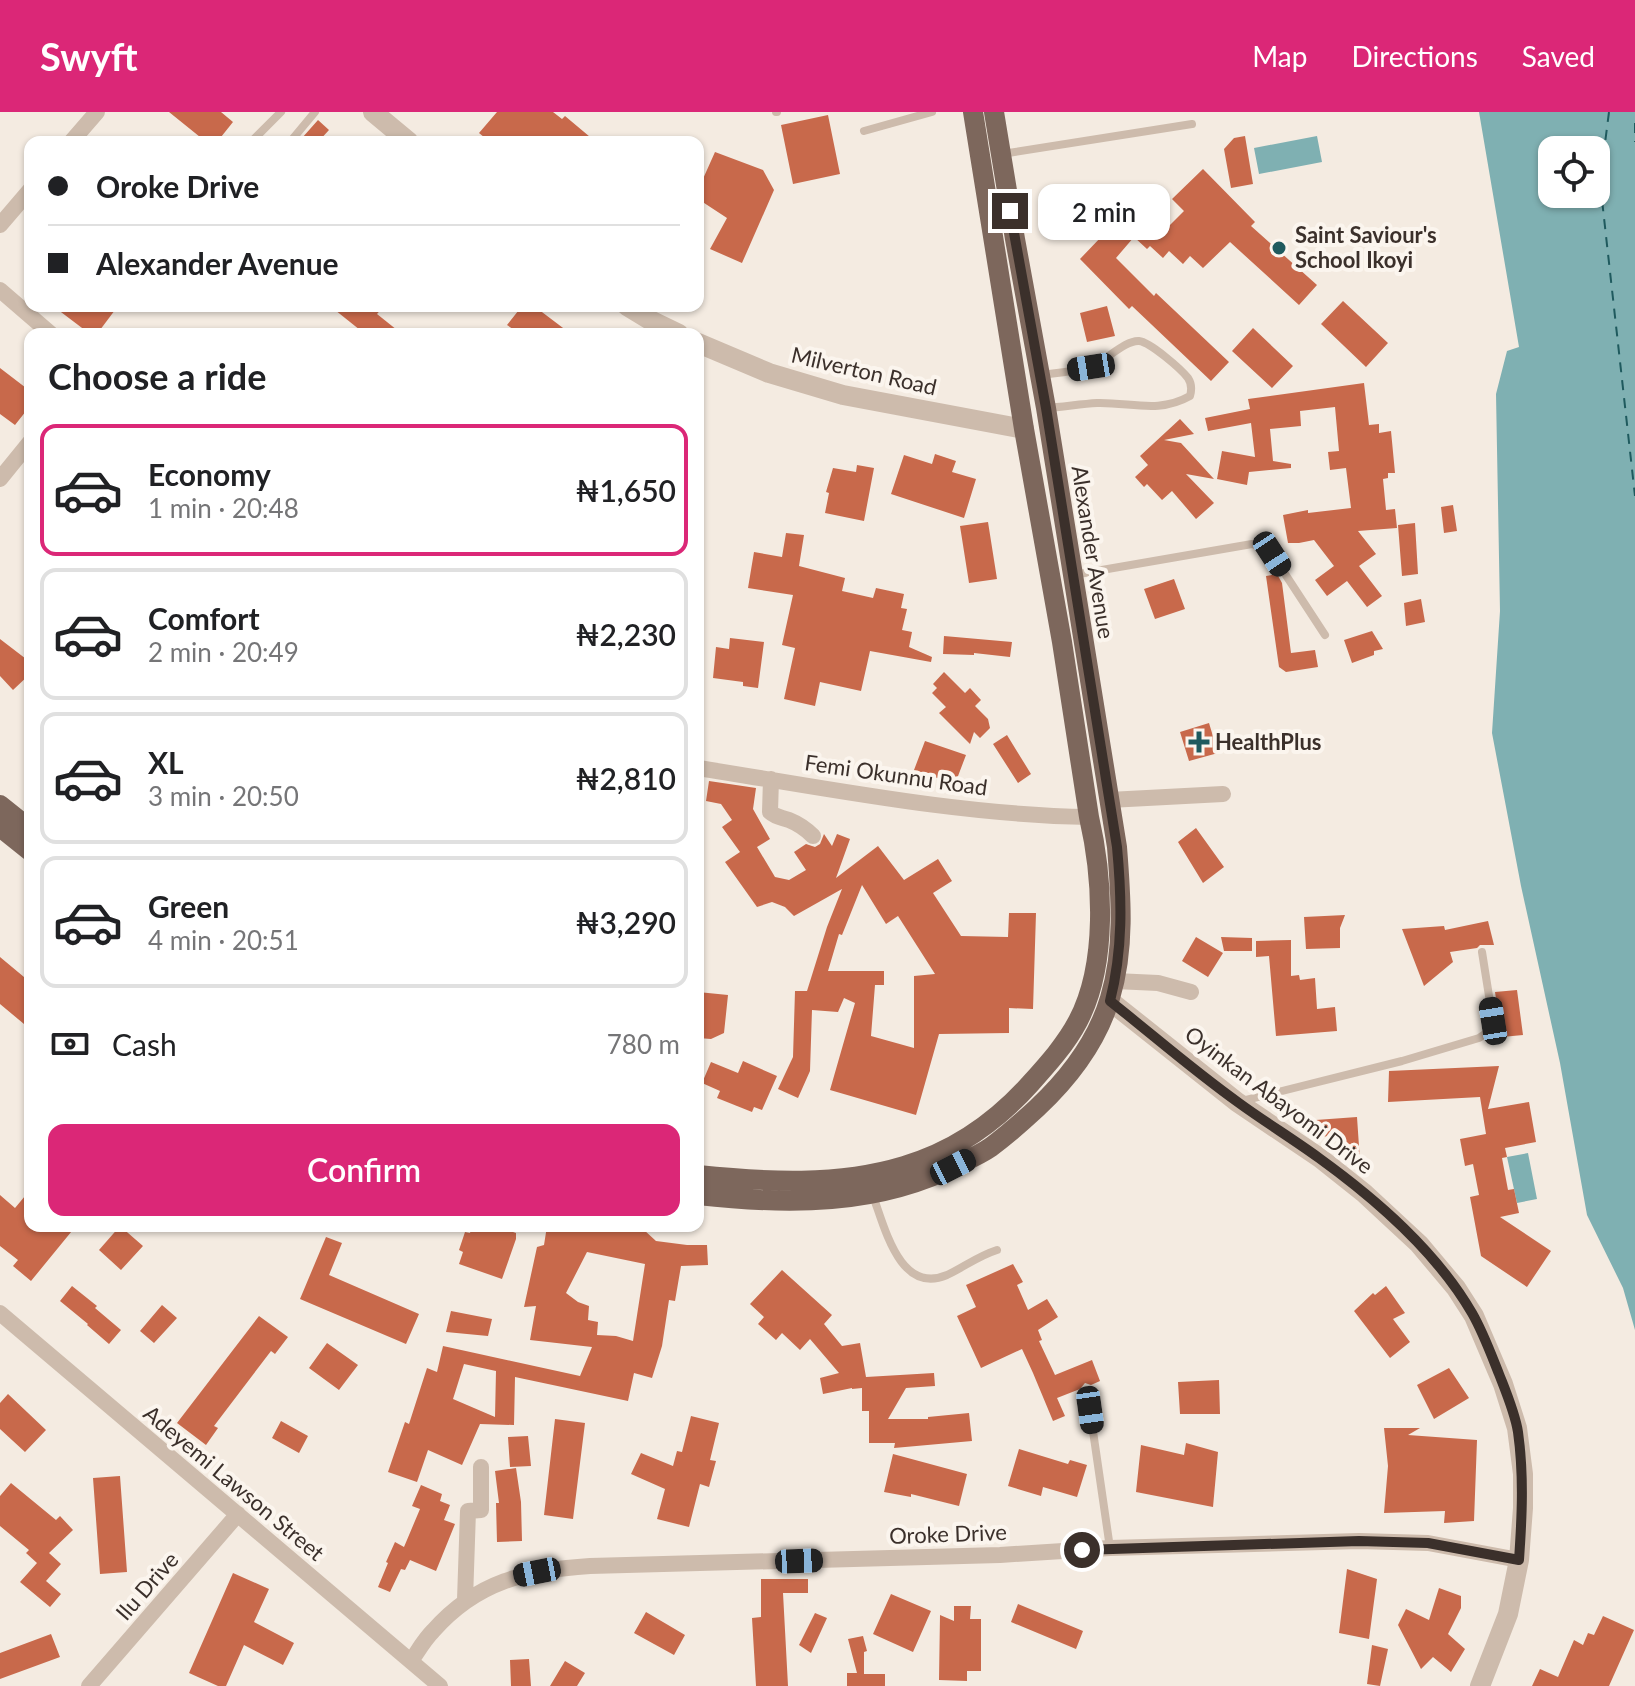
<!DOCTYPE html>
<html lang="en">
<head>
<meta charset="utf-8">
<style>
  :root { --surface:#fff; --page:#f2f2f2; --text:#202124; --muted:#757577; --line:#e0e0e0; --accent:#db2777 }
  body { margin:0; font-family:Lato,sans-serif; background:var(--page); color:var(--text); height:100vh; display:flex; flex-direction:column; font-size:30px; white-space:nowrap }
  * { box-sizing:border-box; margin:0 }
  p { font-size:26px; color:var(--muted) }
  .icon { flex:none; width:44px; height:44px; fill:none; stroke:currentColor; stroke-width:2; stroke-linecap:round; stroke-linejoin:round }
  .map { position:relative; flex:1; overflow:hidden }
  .details { position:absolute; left:24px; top:216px; width:680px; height:904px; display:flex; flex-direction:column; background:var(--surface); border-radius:16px; box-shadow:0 2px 6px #0004 }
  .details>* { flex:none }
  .guide { position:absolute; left:24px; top:24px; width:680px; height:176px; border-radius:16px; box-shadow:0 2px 6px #0004; display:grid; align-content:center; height:176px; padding:0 24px; background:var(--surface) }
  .fabs { position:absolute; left:1538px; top:24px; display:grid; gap:16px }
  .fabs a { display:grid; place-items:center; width:72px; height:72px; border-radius:16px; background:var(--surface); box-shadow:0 2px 6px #0004; font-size:40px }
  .end { position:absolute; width:36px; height:36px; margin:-18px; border:10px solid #3b302b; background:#fff; box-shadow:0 0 0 4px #fff }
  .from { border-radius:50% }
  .bubble { position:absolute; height:56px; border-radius:16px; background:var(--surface); box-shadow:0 2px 6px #0004; font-size:26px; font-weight:600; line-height:56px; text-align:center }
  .car { position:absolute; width:24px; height:48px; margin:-24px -12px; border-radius:10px; box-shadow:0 0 6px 2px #0007; background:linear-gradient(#222 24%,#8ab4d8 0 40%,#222 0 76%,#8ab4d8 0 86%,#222 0) }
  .guide b { display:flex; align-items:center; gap:28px; height:76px; font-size:30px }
  .guide b+b { border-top:2px solid var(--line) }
  .guide i { width:20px; height:20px; background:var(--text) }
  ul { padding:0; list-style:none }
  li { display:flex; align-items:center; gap:24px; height:132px; margin:0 16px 12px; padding:0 8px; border:4px solid var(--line); border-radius:16px }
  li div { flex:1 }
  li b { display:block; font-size:30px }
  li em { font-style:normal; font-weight:600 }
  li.on { border-color:var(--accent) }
  li>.icon { width:72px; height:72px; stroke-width:1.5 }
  h2 { padding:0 24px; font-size:36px; line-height:96px }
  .pay { display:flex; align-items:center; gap:20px; height:88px; padding:0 24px; font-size:30px }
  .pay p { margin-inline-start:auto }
  .action { display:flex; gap:16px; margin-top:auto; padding:16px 24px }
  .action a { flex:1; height:92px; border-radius:16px; background:var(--accent); color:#fff; font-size:32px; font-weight:600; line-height:92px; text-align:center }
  header { display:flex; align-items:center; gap:48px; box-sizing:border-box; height:112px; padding:0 40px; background:var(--accent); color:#fff }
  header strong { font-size:38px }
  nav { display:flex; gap:44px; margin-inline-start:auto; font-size:28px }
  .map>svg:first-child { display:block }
  .water { fill:#7fb0b2; fill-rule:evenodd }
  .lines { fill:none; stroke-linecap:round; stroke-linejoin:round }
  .ferry { stroke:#1f5a5e; stroke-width:2; stroke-dasharray:10 8; stroke-linecap:butt }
  .building { fill:#c8694b; fill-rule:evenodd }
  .service { stroke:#cdbbac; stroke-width:8 }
  .minor { stroke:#cdbbac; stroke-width:16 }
  .tertiary { stroke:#cdbbac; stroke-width:20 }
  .primary { stroke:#7d675c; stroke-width:20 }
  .route { stroke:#3b302b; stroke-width:10 }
  .poi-dot { fill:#1f5a5e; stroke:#fbf5ee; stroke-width:3 }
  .labels { text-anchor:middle; stroke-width:8; stroke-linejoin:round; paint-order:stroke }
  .poi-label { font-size:22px; font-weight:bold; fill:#3b302b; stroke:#fbf5ee; text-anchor:start }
  .street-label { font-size:22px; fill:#3b302b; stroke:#fbf5ee }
</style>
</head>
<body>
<header>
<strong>Swyft</strong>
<nav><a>Map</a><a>Directions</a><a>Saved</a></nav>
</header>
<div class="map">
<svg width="1635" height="1574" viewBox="0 0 1635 1574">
  <rect width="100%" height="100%" fill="#f4ebe1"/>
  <path class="water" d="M1479 0H1635V1218L1623 1176 1587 1103 1560 951 1521 774 1492 621 1500 499 1496 282 1507 239 1519 235ZM1596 38V82H1552V38Z
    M1317 24 1322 50 1259 62 1254 36Z
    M1528 1041 1537 1087 1517 1091 1507 1045Z"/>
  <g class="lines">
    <path class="ferry" d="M1609 0 1600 70 1635 384
      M1635 11V30"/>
  </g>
  <path class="building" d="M169 0H221L233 10 217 30H195L200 25Z
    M497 0H553L562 7 565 4 596 30H490L479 21Z
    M828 3 840 62 793 72 781 13Z
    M318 8 329 18 318 30H306L302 26Z
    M1245 24 1253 72 1231 76 1224 37 1234 26Z
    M715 40 763 58 774 78 742 151 710 137 727 106 698 87V78Z
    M1203 57 1255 110 1251 114 1317 173 1299 193 1230 130 1203 156 1190 144 1183 152 1169 139 1163 146 1150 134 1147 137 1134 125 1116 146 1154 184 1156 181 1229 250 1211 269 1132 194 1129 197 1080 147 1125 100 1140 114 1145 108 1161 122 1184 99 1172 87Z
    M1343 189 1388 231 1366 255 1321 212Z
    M53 194H118L97 222H90Z
    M330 194H384L377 202 402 222H365Z
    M522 194H534L571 222H520L507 213Z
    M1107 194 1115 224 1087 230 1080 201Z
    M1253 216 1293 254 1272 276 1232 239Z
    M0 256 30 279V294L15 313 0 302Z
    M1364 271 1369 313 1379 312V321L1391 319 1395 361H1388V366L1383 367 1386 398 1395 397 1397 416 1358 419 1376 442 1359 454 1382 484 1367 495 1347 469 1327 484 1315 468 1334 454 1314 428 1299 431H1288L1283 403 1308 398V401L1351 396 1346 356 1330 358 1328 340 1339 339 1335 295 1300 299 1301 314 1270 317 1273 349 1291 352V356L1249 360 1247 373 1217 367 1222 339 1255 345 1251 311 1208 319 1205 306 1250 297 1248 287Z
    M1180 307 1194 322 1164 328 1181 331 1214 367 1186 362 1214 391 1196 407 1172 379 1162 388 1147 372 1144 375 1135 365 1148 353 1140 344Z
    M935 342 956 349 952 360 976 367 964 406 891 382 904 343 932 352Z
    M857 353 874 356 864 409 825 401 829 381 826 380 833 356 856 360Z
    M1453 393 1457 419 1444 421 1441 395Z
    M988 410 997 467 969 471 960 414Z
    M1415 411 1418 462 1402 464 1398 413Z
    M786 421 804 423 799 454 845 466 842 479 873 486 876 476 904 482 901 496 907 497 902 518 912 520 909 535 932 545 931 550 870 539 861 579 820 570 815 594 784 587 795 536 782 533 793 483 748 476 754 440 782 445Z
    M1277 462 1282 471 1291 541 1315 538 1318 555 1286 560 1279 555 1266 464Z
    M1174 467 1185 497 1155 507 1144 477Z
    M1421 487 1425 510 1406 514 1404 491Z
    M1372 519 1383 537 1374 539V543L1352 551 1344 528Z
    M944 524 1012 530 1010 545 974 541V543L943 542Z
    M730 526 764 530 758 576 743 574V570L713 566 716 535 729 537Z
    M0 527 30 550V562L13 578 0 564Z
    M944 560 965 581 970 576 981 588 975 594 988 607 990 616 980 626 974 620 970 632 939 601 946 595 932 581 937 576 933 572Z
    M1209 611 1218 641 1189 649 1180 620Z
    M1007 623 1031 662 1018 671 993 632Z
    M925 629 966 643 955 672 914 658Z
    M709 669 756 676 753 697 770 727 757 735 775 765 789 768 806 758 794 740 806 732 815 735 820 732 824 722 832 734 837 722 850 727 836 766 878 734 904 768 938 747 952 769 933 781 961 824 1008 825 1009 801H1036L1033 897 1009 896V921L939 922 916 1003 830 978 855 891 844 886 838 900 812 898 810 959 798 986 778 977 793 945 795 879H807L827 815 842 777 794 804 785 795 772 790 757 795 725 750 740 740 722 715 732 708 721 692 706 689ZM862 773 886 812 898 804 935 862 914 864V936L871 924 875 873H884V859H828L839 822 842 823Z
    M1196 716 1224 755 1203 771 1178 730Z
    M1345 803 1340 816V836L1306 837 1304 805Z
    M1488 809 1494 833H1480L1477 836 1450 840 1453 850 1424 874 1402 817 1444 814 1445 818Z
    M1196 825 1223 841 1208 865 1182 849Z
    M1221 825 1252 826V839H1224Z
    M1291 828V864L1299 863 1300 868 1315 866 1317 897 1335 895 1337 919 1276 924 1269 844 1256 845V829Z
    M0 845 30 870V917L0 892Z
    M1517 878 1523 923 1502 925 1495 880Z
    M698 880 728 883 724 921 711 927 698 926Z
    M743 949 777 964 762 998 754 995 752 1000 717 986 720 979 702 971 711 950 738 961Z
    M1499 954 1488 997 1529 990 1536 1030 1505 1036 1507 1045 1502 1046 1508 1078 1514 1077 1519 1101 1500 1105 1551 1139 1527 1175 1481 1144 1470 1085 1479 1083 1473 1052 1465 1054 1460 1027 1486 1022 1480 985 1388 990 1389 959Z
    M1357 1005 1360 1049 1343 1048 1338 1044 1337 1024 1313 1025 1305 1020 1302 1009Z
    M30 1078V1114H76L31 1169 13 1154 18 1148 0 1134V1083L15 1096Z
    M120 1114 143 1134 121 1158 99 1138Z
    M472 1114H495L516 1121V1127L502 1167 459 1152 463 1140 459 1138 465 1120 470 1121Z
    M547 1114H621L644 1118 656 1129 687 1133H707L708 1153 681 1154 675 1189 669 1188 662 1234 652 1266 634 1261 628 1289 515 1265 514 1313 480 1312 462 1353 428 1338 417 1370 388 1360 405 1310 409 1312 427 1256 437 1260 443 1234 580 1264 592 1235 530 1228 536 1194 524 1195 537 1135 544 1133ZM587 1140 645 1152 633 1229 616 1224 597 1223 598 1210 588 1208 589 1194 578 1190 566 1181ZM464 1252 496 1259 495 1305 453 1287Z
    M326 1125 342 1131 329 1163 419 1202 406 1232 300 1187Z
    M1013 1152 1023 1170 1017 1173 1028 1198 1047 1187 1058 1205 1038 1218 1042 1228 1039 1229 1055 1263 1092 1248 1100 1269 1091 1273 1085 1271 1080 1277 1057 1286 1065 1304 1053 1309 1033 1261 1022 1237 981 1256 957 1204 976 1195 966 1173Z
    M782 1158 832 1203 824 1212 842 1234 860 1231 866 1265 934 1261 935 1274 906 1276 888 1307H928V1305L969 1301 972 1329 894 1336 895 1331H869V1299H862V1276L852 1277V1276L823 1282 820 1266 839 1261 810 1227 800 1238 782 1221 776 1228 758 1212 764 1205 750 1192Z
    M72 1174 97 1194 95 1196 121 1218 109 1232 87 1213 88 1212 60 1189Z
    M1386 1174 1405 1201 1393 1207 1410 1230 1390 1246 1354 1199 1373 1181 1375 1183Z
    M162 1193 177 1206 154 1231 140 1219Z
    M451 1199 492 1207 488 1224 446 1220Z
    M259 1204 288 1225 275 1242 271 1239 214 1314 218 1316 206 1333 177 1311Z
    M327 1231 358 1253 339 1278 309 1256Z
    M1449 1256 1469 1286 1434 1307 1417 1273Z
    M1219 1268 1220 1302H1180L1178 1270Z
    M8 1282 46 1318 25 1340 0 1317V1291Z
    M691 1304 719 1311 710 1348 716 1349 709 1375 700 1372 689 1415 657 1407 665 1377 631 1362 641 1341 673 1354 677 1339 682 1340Z
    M555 1307 585 1311 573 1407 544 1403Z
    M281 1309 308 1324 299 1341 272 1326Z
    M1384 1316H1420L1408 1323 1477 1328 1474 1409 1444 1411 1445 1399 1384 1401 1388 1354Z
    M528 1324 531 1354 510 1355 508 1325Z
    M1186 1331 1218 1340 1213 1395 1136 1380 1141 1333 1184 1343Z
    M1019 1337 1068 1352 1070 1348 1087 1353 1077 1385 1043 1375 1041 1384 1008 1374Z
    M893 1342 967 1362 959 1394 911 1382V1385L884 1380Z
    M516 1356 521 1390 522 1429 497 1430 496 1391H499L495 1359Z
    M120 1364 127 1460 100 1462 93 1366Z
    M11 1371 56 1408 60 1404 73 1418 49 1441 61 1452 46 1469 61 1482 50 1495 20 1470 37 1451 26 1441 29 1438 0 1414V1384Z
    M421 1373 442 1382 440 1389 450 1393 444 1408 455 1412 436 1459 410 1448 405 1458 401 1457 390 1480 378 1475 388 1451 386 1450 395 1430 404 1435 420 1397 412 1394Z
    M1347 1457 1377 1467 1369 1527 1339 1521Z
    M233 1461 269 1477 254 1510 294 1531 283 1553 244 1533 226 1574H218L189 1561Z
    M761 1467H808V1481H783L788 1574H756L752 1506 761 1505Z
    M1439 1476 1461 1484V1496L1448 1522 1465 1537 1451 1560 1433 1545 1421 1557 1398 1513 1406 1497 1429 1508Z
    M891 1482 931 1499 913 1540 873 1522Z
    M1018 1492 1083 1519 1076 1537 1011 1510Z
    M954 1494H971L970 1507H981V1559H967V1569L939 1568 940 1503 954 1509Z
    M646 1500 685 1523 674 1543 634 1521Z
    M815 1501 827 1506 811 1541 799 1533Z
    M1603 1504 1634 1518 1609 1574H1532L1540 1557 1558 1565 1574 1528 1583 1533 1588 1521 1594 1523Z
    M51 1522 60 1545 0 1567V1541Z
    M863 1524 867 1539 864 1540V1562H885V1574H847V1561H857L848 1527Z
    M1372 1533 1388 1537 1380 1574 1367 1572Z
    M529 1547 531 1574H511L510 1548Z
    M565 1549 585 1561 577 1574H550Z"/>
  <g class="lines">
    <path class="service" d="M776 0H777
      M864 19 932 0
      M251 30 281 0
      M290 30 315 0
      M1002 42 1192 12
      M1040 263C1056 261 1074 260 1089 255 1104 251 1124 228 1139 229 1150 230 1181 257 1188 266 1192 272 1192 277 1190 284 1158 302 1131 290 1097 291 1080 292 1063 295 1046 296
      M1073 463 1252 432 1262 434 1272 442 1325 523
      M1242 989 1402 949 1479 926 1489 919 1493 909 1482 840
      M873 1084C885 1116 900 1183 947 1163 964 1155 978 1144 997 1138
      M1087 1278 1110 1436"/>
    <path class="minor" d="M71 30 97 0
      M0 113 30 78
      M0 178 51 222
      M0 367 30 330
      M698 656C826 676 959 703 1089 705
      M771 667 770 700C777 706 781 705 789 708 799 712 806 717 813 724
      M1109 688 1223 682
      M1115 869 1158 871 1191 880
      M0 1201 440 1574
      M465 1488 468 1399 481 1398V1355
      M411 1549C418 1539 424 1528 433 1519 477 1469 527 1458 590 1454L1000 1443 1110 1436 1359 1429 1428 1431 1519 1448
      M89 1574 238 1402"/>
    <path class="tertiary" d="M373 0 409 30
      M627 194 650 208 679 222
      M698 231 769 261 843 283 1024 317
      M1110 889 1237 990 1320 1046 1364 1081 1419 1132 1456 1176 1474 1204 1503 1272 1517 1316 1523 1362V1396L1519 1448 1508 1502 1480 1574"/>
    <path class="primary" d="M0 693 30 717
      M0 715 30 739
      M698 1063C766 1070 838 1074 904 1054 955 1039 995 1011 1030 972 1048 952 1066 932 1078 909 1108 852 1103 766 1089 705L1062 530 1024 317 973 0
      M698 1083C787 1093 878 1094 959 1052 970 1047 981 1042 991 1035 1007 1023 1023 1009 1037 996 1070 965 1097 930 1110 886 1125 837 1121 785 1117 735L1046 296 1015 127 994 0"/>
  </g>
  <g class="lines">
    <path class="route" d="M1010 99 1046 296 1117 735C1122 788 1123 838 1110 889 1153 923 1194 959 1239 991 1265 1010 1293 1027 1319 1046 1377 1088 1436 1139 1472 1201 1483 1220 1491 1242 1499 1262 1506 1280 1515 1301 1518 1320 1524 1363 1522 1405 1519 1448L1428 1431 1359 1429 1082 1438"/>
  </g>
  <g class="poi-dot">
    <circle cx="1279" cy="136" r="8"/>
    <path d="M1195 618h8v8h8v8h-8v8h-8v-8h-8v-8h8z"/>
  </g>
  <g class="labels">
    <g class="poi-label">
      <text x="1295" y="131">Saint Saviour's<tspan x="1295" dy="25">School Ikoyi</tspan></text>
      <text x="1215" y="638">HealthPlus</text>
    </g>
    <g class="street-label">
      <text transform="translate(864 259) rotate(13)" y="8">Milverton Road</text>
      <text transform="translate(1093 440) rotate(81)" y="8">Alexander Avenue</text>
      <text transform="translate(896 663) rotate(8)" y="8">Femi Okunnu Road</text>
      <text transform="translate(1279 988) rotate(37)" y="8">Oyinkan Abayomi Drive</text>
      <text transform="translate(234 1371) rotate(40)" y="8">Adeyemi Lawson Street</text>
      <text transform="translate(948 1422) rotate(-2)" y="8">Oroke Drive</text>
      <text transform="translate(147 1474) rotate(-49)" y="8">Ilu Drive</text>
    </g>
  </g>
</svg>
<div class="fabs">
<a><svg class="icon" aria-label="locate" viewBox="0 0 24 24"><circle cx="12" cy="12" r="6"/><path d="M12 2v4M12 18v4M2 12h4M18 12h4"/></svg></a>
</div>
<i class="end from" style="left:1082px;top:1438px"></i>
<i class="end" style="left:1010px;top:99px"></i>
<div class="bubble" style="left:1038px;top:72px;width:132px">2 min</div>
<i class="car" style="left:1091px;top:255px;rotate:261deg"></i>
<i class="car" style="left:1272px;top:442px;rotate:147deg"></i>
<i class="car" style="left:1493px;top:909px;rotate:351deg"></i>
<i class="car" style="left:953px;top:1055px;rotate:63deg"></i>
<i class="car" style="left:1090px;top:1298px;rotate:172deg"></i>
<i class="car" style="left:799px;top:1449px;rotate:88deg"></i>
<i class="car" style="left:537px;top:1460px;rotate:259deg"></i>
<div class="guide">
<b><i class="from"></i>Oroke Drive</b>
<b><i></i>Alexander Avenue</b>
</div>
<section class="details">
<h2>Choose a ride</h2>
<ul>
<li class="on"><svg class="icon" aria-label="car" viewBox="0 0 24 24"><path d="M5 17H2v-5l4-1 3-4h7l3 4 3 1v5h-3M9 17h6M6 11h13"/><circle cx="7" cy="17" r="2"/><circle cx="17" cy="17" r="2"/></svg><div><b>Economy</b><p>1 min · 20:48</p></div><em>₦1,650</em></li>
<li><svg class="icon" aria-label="car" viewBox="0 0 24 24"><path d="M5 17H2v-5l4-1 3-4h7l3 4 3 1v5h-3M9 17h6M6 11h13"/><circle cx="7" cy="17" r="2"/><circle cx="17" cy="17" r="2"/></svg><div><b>Comfort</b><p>2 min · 20:49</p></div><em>₦2,230</em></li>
<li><svg class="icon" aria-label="car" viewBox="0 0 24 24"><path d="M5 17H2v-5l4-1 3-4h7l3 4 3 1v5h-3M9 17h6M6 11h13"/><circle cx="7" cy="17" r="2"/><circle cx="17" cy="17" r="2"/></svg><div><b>XL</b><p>3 min · 20:50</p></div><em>₦2,810</em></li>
<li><svg class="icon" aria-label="car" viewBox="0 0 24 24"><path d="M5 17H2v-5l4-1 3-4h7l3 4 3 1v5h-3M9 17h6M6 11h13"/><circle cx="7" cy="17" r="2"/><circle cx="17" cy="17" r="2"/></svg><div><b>Green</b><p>4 min · 20:51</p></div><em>₦3,290</em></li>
</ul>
<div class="pay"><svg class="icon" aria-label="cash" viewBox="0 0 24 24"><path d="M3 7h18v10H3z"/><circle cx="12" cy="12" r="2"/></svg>Cash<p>780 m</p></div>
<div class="action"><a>Confirm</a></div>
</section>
</div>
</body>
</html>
